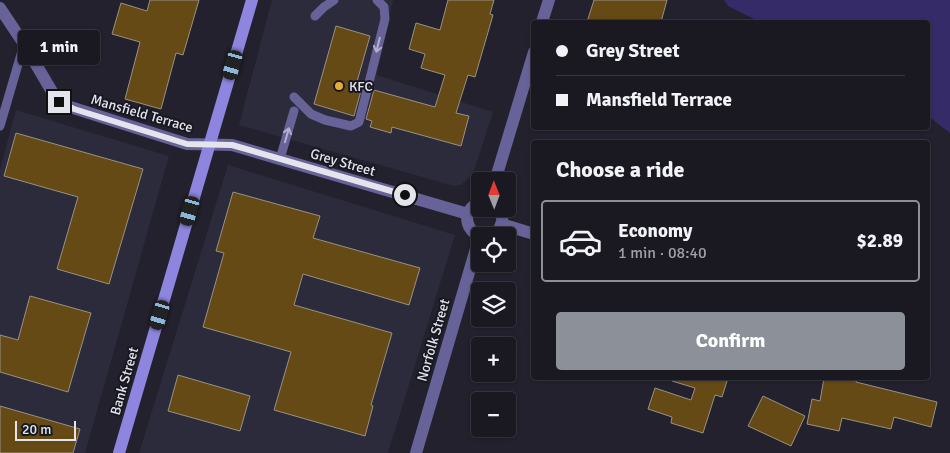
<!DOCTYPE html>
<html lang="en">
<head>
<meta charset="utf-8">
<style>
  :root { --surface:#1a1922; --page:#23222a; --text:#f1f3f6; --muted:#9fa0a5; --line:#383840; --accent:#8c9099 }
  body { margin:0; font-family:Signika,sans-serif; background:var(--page); color:var(--text); height:100vh; display:flex; flex-direction:column; font-size:19px; white-space:nowrap }
  * { box-sizing:border-box; margin:0 }
  p { font-size:16px; color:var(--muted) }
  .icon { flex:none; width:28px; height:28px; fill:none; stroke:currentColor; stroke-width:2; stroke-linecap:round; stroke-linejoin:round }
  .map { position:relative; flex:1; overflow:hidden }
  .details { position:absolute; left:531px; top:140px; width:399px; height:240px; display:flex; flex-direction:column; background:var(--surface); border-radius:5px; box-shadow:0 1px 4px #0004,0 0 0 1px var(--line) }
  .details>* { flex:none }
  .hud { position:absolute; left:531px; top:20px; width:399px; height:110px; border-radius:5px; box-shadow:0 1px 4px #0004,0 0 0 1px var(--line); display:grid; align-content:center; height:110px; padding:0 25px; background:var(--surface) }
  .needle { width:32px; rotate:359deg }
  .tools { position:absolute; left:471px; top:172px; display:grid; gap:10px }
  .tools a { display:grid; place-items:center; width:45px; height:45px; border-radius:5px; background:var(--surface); box-shadow:0 1px 4px #0004,0 0 0 1px var(--line); font-size:25px }
  .scale { position:absolute; left:15px; bottom:12px; width:61px; box-sizing:border-box; padding-left:5px; border:2px solid #e4e4ec; border-top:0; font-size:14px; line-height:18px; white-space:nowrap; color:#e4e4ec; -webkit-text-stroke:4px #181823; paint-order:stroke }
  .end { position:absolute; width:22px; height:22px; margin:-11px; border:6px solid #e4e4ec; background:#111; box-shadow:0 0 0 2px #111 }
  .from { border-radius:50% }
  .bubble { position:absolute; height:35px; border-radius:5px; background:var(--surface); box-shadow:0 1px 4px #0004,0 0 0 1px var(--line); font-size:16px; font-weight:700; line-height:35px; text-align:center }
  .car { position:absolute; width:15px; height:30px; margin:-15px -8px; border-radius:6px; box-shadow:0 0 4px 1px #0007; background:linear-gradient(#222 24%,#8ab4d8 0 40%,#222 0 76%,#8ab4d8 0 86%,#222 0) }
  .hud b { display:flex; align-items:center; gap:18px; height:48px; font-size:19px }
  .hud b+b { border-top:1px solid var(--line) }
  .hud i { width:12px; height:12px; background:var(--text) }
  ul { padding:0; list-style:none }
  li { display:flex; align-items:center; gap:15px; height:82px; margin:0 10px 8px; padding:0 15px; border:2px solid var(--line); border-radius:5px }
  li div { flex:1 }
  li b { display:block; font-size:19px }
  li em { font-style:normal; font-weight:700 }
  li.on { border-color:var(--accent) }
  li>.icon { width:45px; height:45px; stroke-width:1.5 }
  h2 { padding:0 25px; font-size:22px; line-height:60px }
  .button { display:flex; gap:10px; margin-top:auto; padding:10px 25px }
  .button a { flex:1; height:58px; border-radius:5px; background:var(--accent); color:#fff; font-size:20px; font-weight:700; line-height:58px; text-align:center }
  .map>svg:first-child { display:block }
  .built { fill:#2b2b3c }
  .green { fill:#342b68 }
  .building { fill:#664a16; stroke:#999183 }
  .lines { fill:none; stroke-linecap:round; stroke-linejoin:round }
  .service { stroke:#676399; stroke-width:9 }
  .minor { stroke:#676399; stroke-width:12 }
  .secondary { stroke:#8e86de; stroke-width:12 }
  .oneway { stroke:#b2b0cb }
  .route { stroke:#e4e4ec; stroke-width:6 }
  .poi-dot { fill:#e8ab37; stroke:#181823; stroke-width:2 }
  .labels { text-anchor:middle; stroke-width:4; stroke-linejoin:round; paint-order:stroke }
  .poi-label { font-size:14px; fill:#e4e4ec; stroke:#181823; text-anchor:start }
  .street-label { font-size:14px; fill:#e4e4ec; stroke:#181823 }
</style>
</head>
<body>
<div class="map">
<svg width="950" height="453" viewBox="0 0 950 453">
  <rect width="100%" height="100%" fill="#22212d"/>
  <path class="built" d="M272 0H393L377 75 493 112 473 174 461 185 454 186 239 125Z
    M16 110 169 156 85 453H0V169Z
    M228 165 455 235 388 453H139Z"/>
  <path class="green" d="M724 0H950V133L928 116V22H760L728 6Z"/>
  <path class="building" d="M150 0H199L183 55 176 53 161 109 125 99 140 42 112 34 121 3 147 11Z
    M448 0H494L490 14 493 15 475 77 468 75 456 113 469 116 461 146 392 127 391 133 370 127 372 121 366 119 374 90 435 107 445 75 421 68 425 54 409 49 416 23 440 30Z
    M594 0H667L661 22H587Z
    M336 26 370 36 356 85 362 87 354 116 314 104Z
    M16 133 143 169 109 284 57 269 78 197 4 176Z
    M233 192 320 216 313 238 420 268 409 305 303 274 294 305 392 333 371 405 373 406 365 436 274 410 291 352 203 327 224 253 216 251Z
    M30 296 91 313 68 392 0 372V335L18 340Z
    M178 375 250 396 240 431 168 411Z
    M673 378H728L722 397 715 395 703 433 671 423 672 417 648 409 655 388 691 400 695 388 672 381Z
    M824 378H857L856 382 937 402 931 427 894 417 891 429 842 418 839 431 807 424 812 399 820 401Z
    M763 396 805 416 791 446 748 426Z
    M0 406 80 429 73 453H0Z"/>
  <g class="lines">
    <path class="service" d="M315 16 324 7 334 0
      M294 97 311 114 325 120 351 126 359 122 385 19 384 7 377 0
      M0 126 24 44
      M280 159 294 111"/>
    <path class="minor" d="M0 8 24 44 54 95 59 102 67 106 187 144 232 145 468 214
      M542 22 549 0
      M495 181 534 52
      M480 202C473 205 469 209 467 216 467 220 467 224 470 228 482 247 512 230 499 209
      M501 224 534 234
      M416 453 480 235"/>
    <path class="secondary" d="M119 453 252 0"/>
  </g>
  <defs><path id="oneway-shaft" d="M-6 0H5M1.5-3L5.5 0L1.5 3" fill="none" stroke-width="1.6" stroke-linecap="round" stroke-linejoin="round" transform="scale(1.25)"/></defs>
  <g class="oneway">
    <use href="#oneway-shaft" transform="translate(378 45) rotate(104)"/>
    <use href="#oneway-shaft" transform="translate(287 135) rotate(-74)"/>
  </g>
  <g class="lines">
    <path class="route" d="M59 102 74 109 187 144 232 145 405 195"/>
  </g>
  <circle class="poi-dot" cx="339" cy="86" r="5"/>
  <g class="labels">
    <g class="poi-label">
      <text x="349" y="91">KFC</text>
    </g>
    <g class="street-label">
      <text transform="translate(142 113) rotate(16)" y="5">Mansfield Terrace</text>
      <text transform="translate(343 162) rotate(16)" y="5">Grey Street</text>
      <text transform="translate(433 340) rotate(-74)" y="5">Norfolk Street</text>
      <text transform="translate(124 381) rotate(-74)" y="5">Bank Street</text>
    </g>
  </g>
</svg>
<div class="tools">
<a><svg class="needle" viewBox="-14 -14 28 28"><path d="M0-13l5 13h-10z" fill="#e53935"/><path d="M0 13l5-13h-10z" fill="#9fa0a5"/></svg></a>
<a><svg class="icon" aria-label="locate" viewBox="0 0 24 24"><circle cx="12" cy="12" r="6"/><path d="M12 2v4M12 18v4M2 12h4M18 12h4"/></svg></a>
<a><svg class="icon" aria-label="layers" viewBox="0 0 24 24"><path d="M12 4l9 5-9 5-9-5zM3 14l9 5 9-5"/></svg></a>
<a>+</a>
<a>−</a>
</div>
<div class="scale">20 m</div>
<i class="end from" style="left:405px;top:195px"></i>
<i class="end" style="left:59px;top:102px"></i>
<div class="bubble" style="left:18px;top:30px;width:82px">1 min</div>
<i class="car" style="left:233px;top:65px;rotate:196deg"></i>
<i class="car" style="left:190px;top:211px;rotate:196deg"></i>
<i class="car" style="left:160px;top:315px;rotate:197deg"></i>
<div class="hud">
<b><i class="from"></i>Grey Street</b>
<b><i></i>Mansfield Terrace</b>
</div>
<section class="details">
<h2>Choose a ride</h2>
<ul>
<li class="on"><svg class="icon" aria-label="car" viewBox="0 0 24 24"><path d="M5 17H2v-5l4-1 3-4h7l3 4 3 1v5h-3M9 17h6M6 11h13"/><circle cx="7" cy="17" r="2"/><circle cx="17" cy="17" r="2"/></svg><div><b>Economy</b><p>1 min · 08:40</p></div><em>$2.89</em></li>
</ul>
<div class="button"><a>Confirm</a></div>
</section>
</div>
</body>
</html>
